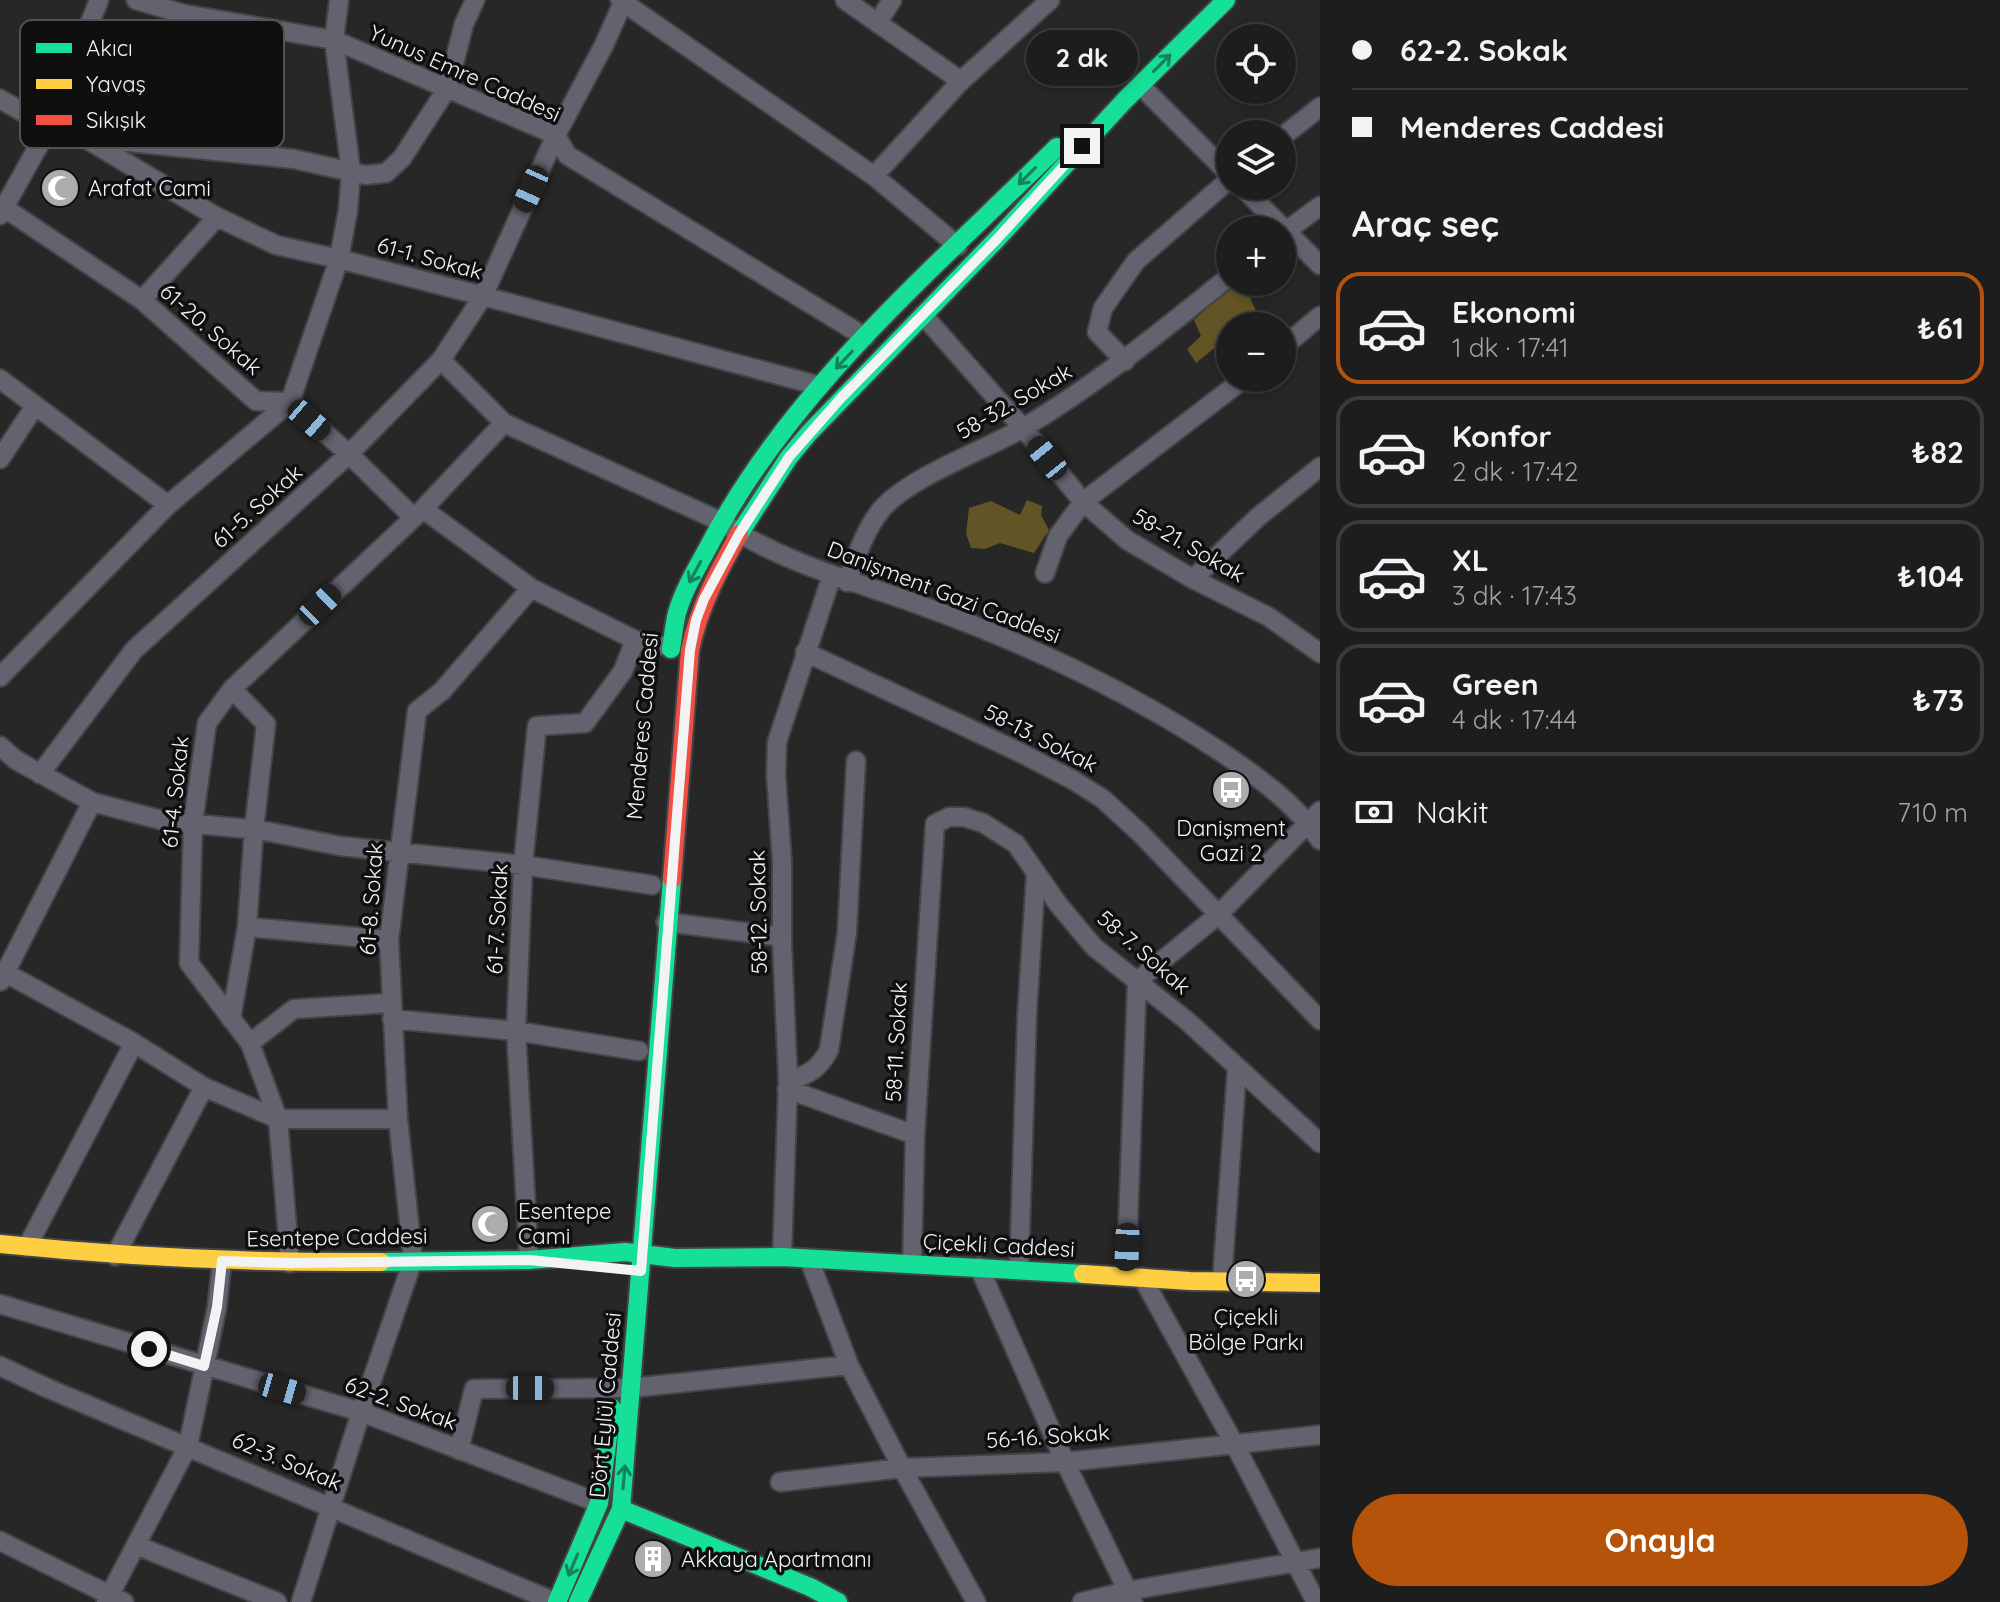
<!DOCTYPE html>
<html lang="tr">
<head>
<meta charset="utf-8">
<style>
  :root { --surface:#1d1d1e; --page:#252627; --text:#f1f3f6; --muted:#a0a2a4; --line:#3b3b3c; --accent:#b45309 }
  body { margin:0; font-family:Quicksand,sans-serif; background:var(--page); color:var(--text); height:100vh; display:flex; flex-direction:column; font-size:30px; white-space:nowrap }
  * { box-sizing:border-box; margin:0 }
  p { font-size:26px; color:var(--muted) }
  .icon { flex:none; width:44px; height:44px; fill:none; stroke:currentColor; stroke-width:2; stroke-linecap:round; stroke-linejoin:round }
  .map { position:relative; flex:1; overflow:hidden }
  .details { display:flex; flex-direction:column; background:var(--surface); width:680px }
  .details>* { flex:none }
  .banner { display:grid; align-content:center; height:176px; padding:0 32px; background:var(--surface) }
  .tools { position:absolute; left:1216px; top:24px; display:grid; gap:16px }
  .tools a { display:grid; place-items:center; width:80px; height:80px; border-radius:50%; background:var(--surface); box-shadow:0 4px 12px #0003,0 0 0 2px var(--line); font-size:40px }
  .end { position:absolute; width:36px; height:36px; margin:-18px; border:10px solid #f2f3f4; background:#111; box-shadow:0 0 0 4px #111 }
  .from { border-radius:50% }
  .bubble { position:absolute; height:56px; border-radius:28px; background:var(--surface); box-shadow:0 4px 12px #0003,0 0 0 2px var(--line); font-size:26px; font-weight:700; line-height:56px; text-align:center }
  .car { position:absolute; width:24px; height:48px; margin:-24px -12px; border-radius:10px; box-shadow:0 0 6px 2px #0007; background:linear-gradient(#222 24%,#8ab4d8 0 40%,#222 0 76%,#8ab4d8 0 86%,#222 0) }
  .banner b { display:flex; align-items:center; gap:28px; height:76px; font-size:30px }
  .banner b+b { border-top:2px solid var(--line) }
  .banner i { width:20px; height:20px; background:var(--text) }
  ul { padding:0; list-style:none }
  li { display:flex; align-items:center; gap:24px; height:112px; margin:0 16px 12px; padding:0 16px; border:4px solid var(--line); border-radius:24px }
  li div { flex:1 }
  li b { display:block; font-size:30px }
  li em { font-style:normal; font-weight:700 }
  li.on { border-color:var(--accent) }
  li>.icon { width:72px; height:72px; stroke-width:1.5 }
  h2 { padding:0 32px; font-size:36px; line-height:96px }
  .pay { display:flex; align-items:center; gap:20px; height:88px; padding:0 32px; font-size:30px }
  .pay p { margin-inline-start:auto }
  .button { display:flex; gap:16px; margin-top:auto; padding:16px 32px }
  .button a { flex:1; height:92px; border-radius:48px; background:var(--accent); color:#fff; font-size:32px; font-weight:700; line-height:92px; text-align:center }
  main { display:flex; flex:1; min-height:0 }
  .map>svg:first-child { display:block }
  .forest { fill:#635425 }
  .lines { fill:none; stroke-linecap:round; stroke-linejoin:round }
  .street-casing { stroke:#434445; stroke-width:22 }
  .fast-casing { stroke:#434445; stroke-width:22 }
  .slow-casing { stroke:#434445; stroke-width:22 }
  .jam-casing { stroke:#434445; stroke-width:22 }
  .street { stroke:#62636e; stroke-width:18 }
  .fast { stroke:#16e098; stroke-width:18 }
  .slow { stroke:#ffcf43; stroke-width:18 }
  .jam { stroke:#f24e42; stroke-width:18 }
  .oneway { stroke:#13825b }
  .route { stroke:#f2f3f4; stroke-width:10 }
  .labels { text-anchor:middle; stroke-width:7; stroke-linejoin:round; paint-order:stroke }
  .street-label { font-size:22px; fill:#f2f3f4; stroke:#0f0f10 }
  .poi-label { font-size:22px; fill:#f2f3f4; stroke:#0f0f10; text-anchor:start }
  .key { fill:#0f0f10; stroke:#535354; stroke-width:2 }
  .key-label { font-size:22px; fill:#f2f3f4 }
</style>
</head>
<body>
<main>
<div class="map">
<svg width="1320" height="1602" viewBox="0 0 1320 1602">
  <rect width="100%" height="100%" fill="#272728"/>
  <path class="forest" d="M1237 282H1243L1259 318 1250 326H1230V343L1222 342 1196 363 1187 349 1201 336 1194 320Z
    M1027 500 1042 506 1041 515 1049 530 1034 553 1000 543 985 549 971 548 966 534 969 508 991 501 1020 515Z"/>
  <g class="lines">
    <defs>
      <path id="street" d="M136 0 184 14 334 40 556 135 567 155 865 337
        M620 0 874 176 958 246
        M845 0 961 81
        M878 22 892 0
        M1140 85 1230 175
        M0 99 49 127 83 137 217 217 276 245 339 259 483 296 820 386
        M1282 137 1320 107
        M90 138 294 159 365 175 386 173 402 158 448 87 464 24 475 0
        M874 176 961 81 1050 0
        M1241 186 1320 265
        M0 205 142 300 256 401 290 402 349 454 413 517
        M0 215 49 127 99 0
        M1282 234 1320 206
        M142 300 217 217
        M923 315 1029 435 1083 502 1127 540 1193 579 1269 617 1320 653
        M1282 348 1320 316
        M441 360 504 423 722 522C780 562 851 580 917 604 1023 642 1127 690 1221 752 1258 777 1295 803 1320 840
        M1125 361 1097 332 1103 308 1136 261 1230 179
        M0 379 168 505
        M0 459 35 406
        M423 509 531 588 635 640 671 647
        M1045 573 1058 536 1083 502 1245 378
        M1193 579 1258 517 1320 467
        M847 582C856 558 864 531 881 510 907 478 985 450 1023 428 1097 384 1163 330 1230 276
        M805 652 1017 751 1073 780 1103 799 1140 833 1320 1020
        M0 677 168 505 290 402 339 259 348 210 351 172 334 40 339 0
        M0 746 16 760 92 802 165 821 260 830 340 846 523 865 652 885
        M40 774 134 650 349 454 441 360 483 296 556 135 604 45 624 0
        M666 922 782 937
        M247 927 389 940
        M0 970 134 1043 204 1087 278 1119H398
        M1 981 92 802
        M231 1019 247 927 254 829 266 724 232 689
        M392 1019 516 1031 639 1051
        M250 1043 294 1009 391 1003
        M788 1081C808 1075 819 1069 829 1050L847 932 856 761
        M787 1089 915 1135
        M27 1247 134 1043
        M115 1256 204 1087
        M782 1257 788 1081 782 942V861L776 775 777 742 832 575
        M809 1259 849 1365 902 1468 976 1602
        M529 1260 516 1031 523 865 537 726 585 723 623 671 635 640
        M290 1263 278 1119 250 1043 189 963 193 823 207 723 232 689 423 509 504 423
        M912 1263 915 1135 935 824 949 817H964L983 823 1016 844 1058 904 1094 947 1186 1020 1320 1143
        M979 1267 1065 1462 1133 1602
        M1019 1269 1027 1014 1036 873
        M1126 1276 1137 981 1218 915 1320 811
        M1142 1277 1236 1447 1316 1602
        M1222 1281 1237 1068
        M0 1304 361 1412 599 1503
        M0 1366 47 1388 555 1602
        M459 1450 474 1389 631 1388 849 1365
        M780 1482 902 1468 1065 1462 1320 1435
        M0 1541 124 1602
        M138 1546 277 1602
        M106 1602 188 1446 217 1307 222 1261
        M301 1602 361 1412 413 1260 398 1119 389 940 417 711 442 691 531 588
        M1082 1602 1127 1591 1320 1558"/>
      <path id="fast" d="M739 534 789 457 809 433 997 239 1125 100 1226 0
        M671 649C673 637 674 625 677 613 684 588 699 565 711 542 793 387 934 269 1057 147
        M381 1262 529 1260 625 1252 675 1258 782 1257 1083 1274
        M621 1509 810 1587 838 1602
        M557 1602 599 1503 612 1408
        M578 1602 621 1509 672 879"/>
      <path id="slow" d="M0 1244C127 1257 254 1263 381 1262
        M1083 1274 1190 1281 1320 1283"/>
      <path id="jam" d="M672 879 690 650C699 607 718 572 739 534"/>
    </defs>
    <use href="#street" class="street-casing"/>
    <use href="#fast" class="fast-casing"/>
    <use href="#slow" class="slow-casing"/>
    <use href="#jam" class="jam-casing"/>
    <use href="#street" class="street"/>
    <use href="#fast" class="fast"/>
    <use href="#slow" class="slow"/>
    <use href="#jam" class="jam"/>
  </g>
  <defs><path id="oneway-shaft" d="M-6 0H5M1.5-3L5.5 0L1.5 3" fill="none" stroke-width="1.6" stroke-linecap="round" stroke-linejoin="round" transform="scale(2)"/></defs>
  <g class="oneway">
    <use href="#oneway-shaft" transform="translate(1162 63) rotate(-45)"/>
    <use href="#oneway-shaft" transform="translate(1027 176) rotate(135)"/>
    <use href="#oneway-shaft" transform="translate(844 360) rotate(133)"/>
    <use href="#oneway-shaft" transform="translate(695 572) rotate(118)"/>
    <use href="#oneway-shaft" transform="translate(624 1477) rotate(-85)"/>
    <use href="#oneway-shaft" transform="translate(573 1565) rotate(113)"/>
  </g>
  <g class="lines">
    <path class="route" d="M149 1349 204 1366 217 1307 222 1261 290 1263 529 1260 641 1271 690 650 696 620 704 599 739 534 789 457 841 398 997 239 1082 146"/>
  </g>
  <defs>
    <symbol id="mosque-disc" viewBox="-11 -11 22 22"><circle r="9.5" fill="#abacad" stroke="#0f0f10"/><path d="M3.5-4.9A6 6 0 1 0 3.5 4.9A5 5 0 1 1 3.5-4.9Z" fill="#fff"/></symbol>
    <symbol id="bus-disc" viewBox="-11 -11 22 22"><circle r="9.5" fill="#abacad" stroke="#0f0f10"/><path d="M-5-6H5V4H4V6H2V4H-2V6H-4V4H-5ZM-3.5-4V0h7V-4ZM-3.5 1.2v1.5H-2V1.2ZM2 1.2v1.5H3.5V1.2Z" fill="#fff"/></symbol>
    <symbol id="building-disc" viewBox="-11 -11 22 22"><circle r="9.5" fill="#abacad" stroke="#0f0f10"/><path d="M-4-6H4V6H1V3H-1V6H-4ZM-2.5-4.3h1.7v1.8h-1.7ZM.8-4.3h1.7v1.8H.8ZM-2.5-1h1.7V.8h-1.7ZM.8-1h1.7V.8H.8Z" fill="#fff"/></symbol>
  </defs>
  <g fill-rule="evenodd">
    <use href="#mosque-disc" x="38" y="166" width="44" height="44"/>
    <use href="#bus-disc" x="1209" y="768" width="44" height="44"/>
    <use href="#mosque-disc" x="468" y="1202" width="44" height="44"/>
    <use href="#bus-disc" x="1224" y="1257" width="44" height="44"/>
    <use href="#building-disc" x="631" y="1537" width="44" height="44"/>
  </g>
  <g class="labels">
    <g class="street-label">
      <text transform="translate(465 73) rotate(24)" y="8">Yunus Emre Caddesi</text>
      <text transform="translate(430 258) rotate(15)" y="8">61-1. Sokak</text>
      <text transform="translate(211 329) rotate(41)" y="8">61-20. Sokak</text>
      <text transform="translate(1014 401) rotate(-30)" y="8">58-32. Sokak</text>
      <text transform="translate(257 506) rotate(-42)" y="8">61-5. Sokak</text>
      <text transform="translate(1189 545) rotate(30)" y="8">58-21. Sokak</text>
      <text transform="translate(944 592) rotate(21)" y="8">Danişment Gazi Caddesi</text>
      <text transform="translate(642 726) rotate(-85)" y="8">Menderes Caddesi</text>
      <text transform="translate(1041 738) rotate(27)" y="8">58-13. Sokak</text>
      <text transform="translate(175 792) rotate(-84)" y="8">61-4. Sokak</text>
      <text transform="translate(371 899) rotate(-86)" y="8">61-8. Sokak</text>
      <text transform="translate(758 912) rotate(-91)" y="8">58-12. Sokak</text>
      <text transform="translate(497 919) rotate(-87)" y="8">61-7. Sokak</text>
      <text transform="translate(1144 952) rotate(41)" y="8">58-7. Sokak</text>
      <text transform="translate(896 1042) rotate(-87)" y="8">58-11. Sokak</text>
      <text transform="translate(337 1237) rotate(-1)" y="8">Esentepe Caddesi</text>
      <text transform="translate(999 1245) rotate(3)" y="8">Çiçekli Caddesi</text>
      <text transform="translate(401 1403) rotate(20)" y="8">62-2. Sokak</text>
      <text transform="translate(605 1405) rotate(-85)" y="8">Dört Eylül Caddesi</text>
      <text transform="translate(1048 1436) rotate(-4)" y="8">56-16. Sokak</text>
      <text transform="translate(287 1461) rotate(23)" y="8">62-3. Sokak</text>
    </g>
    <g class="poi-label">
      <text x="88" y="196">Arafat Cami</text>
      <text x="1231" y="836" text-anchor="middle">Danişment<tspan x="1231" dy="25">Gazi 2</tspan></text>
      <text x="518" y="1219">Esentepe<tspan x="518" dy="25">Cami</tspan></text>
      <text x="1246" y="1325" text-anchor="middle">Çiçekli<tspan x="1246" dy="25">Bölge Parkı</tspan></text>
      <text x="681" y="1567">Akkaya Apartmanı</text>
    </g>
  </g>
  <rect x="20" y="20" width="264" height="128" rx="12" class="key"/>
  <rect x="36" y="43" width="36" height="10" fill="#16e098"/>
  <rect x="36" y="79" width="36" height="10" fill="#ffcf43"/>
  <rect x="36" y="115" width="36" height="10" fill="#f24e42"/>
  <g class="key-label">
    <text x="86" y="56">Akıcı</text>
    <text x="86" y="92">Yavaş</text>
    <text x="86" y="128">Sıkışık</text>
  </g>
</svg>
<div class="tools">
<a><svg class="icon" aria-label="locate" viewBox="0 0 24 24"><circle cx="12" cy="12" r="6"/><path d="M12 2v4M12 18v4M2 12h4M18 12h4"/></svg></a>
<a><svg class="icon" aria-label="layers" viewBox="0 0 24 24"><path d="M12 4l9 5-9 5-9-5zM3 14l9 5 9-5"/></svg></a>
<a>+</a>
<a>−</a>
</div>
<i class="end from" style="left:149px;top:1349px"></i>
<i class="end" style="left:1082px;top:146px"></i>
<div class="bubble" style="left:1026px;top:30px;width:112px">2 dk</div>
<i class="car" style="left:531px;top:189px;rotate:204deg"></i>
<i class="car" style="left:309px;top:420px;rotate:131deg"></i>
<i class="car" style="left:1047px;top:458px;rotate:321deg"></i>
<i class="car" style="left:320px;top:605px;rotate:46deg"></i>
<i class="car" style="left:1127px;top:1247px;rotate:182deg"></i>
<i class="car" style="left:530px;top:1388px;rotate:90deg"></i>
<i class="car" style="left:282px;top:1389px;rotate:106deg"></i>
</div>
<section class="details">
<div class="banner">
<b><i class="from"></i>62-2. Sokak</b>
<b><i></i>Menderes Caddesi</b>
</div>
<h2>Araç seç</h2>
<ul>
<li class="on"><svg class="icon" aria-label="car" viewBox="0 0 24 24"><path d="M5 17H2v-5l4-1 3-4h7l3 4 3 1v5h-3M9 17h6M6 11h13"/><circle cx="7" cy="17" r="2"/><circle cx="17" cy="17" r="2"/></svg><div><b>Ekonomi</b><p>1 dk · 17:41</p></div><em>₺61</em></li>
<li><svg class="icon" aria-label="car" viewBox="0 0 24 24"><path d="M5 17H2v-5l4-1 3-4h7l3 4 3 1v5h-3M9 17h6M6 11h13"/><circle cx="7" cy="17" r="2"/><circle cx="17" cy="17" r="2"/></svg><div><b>Konfor</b><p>2 dk · 17:42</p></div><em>₺82</em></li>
<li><svg class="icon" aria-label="car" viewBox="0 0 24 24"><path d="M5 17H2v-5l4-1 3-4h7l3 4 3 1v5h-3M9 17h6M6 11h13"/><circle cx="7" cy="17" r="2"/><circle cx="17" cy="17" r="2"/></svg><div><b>XL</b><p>3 dk · 17:43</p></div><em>₺104</em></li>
<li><svg class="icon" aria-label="car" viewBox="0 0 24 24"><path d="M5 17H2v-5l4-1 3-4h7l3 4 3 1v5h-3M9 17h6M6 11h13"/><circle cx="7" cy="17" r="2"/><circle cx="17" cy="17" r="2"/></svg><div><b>Green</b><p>4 dk · 17:44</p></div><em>₺73</em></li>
</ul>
<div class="pay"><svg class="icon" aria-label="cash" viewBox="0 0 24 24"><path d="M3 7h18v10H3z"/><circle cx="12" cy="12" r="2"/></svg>Nakit<p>710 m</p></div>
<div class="button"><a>Onayla</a></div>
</section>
</main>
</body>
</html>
